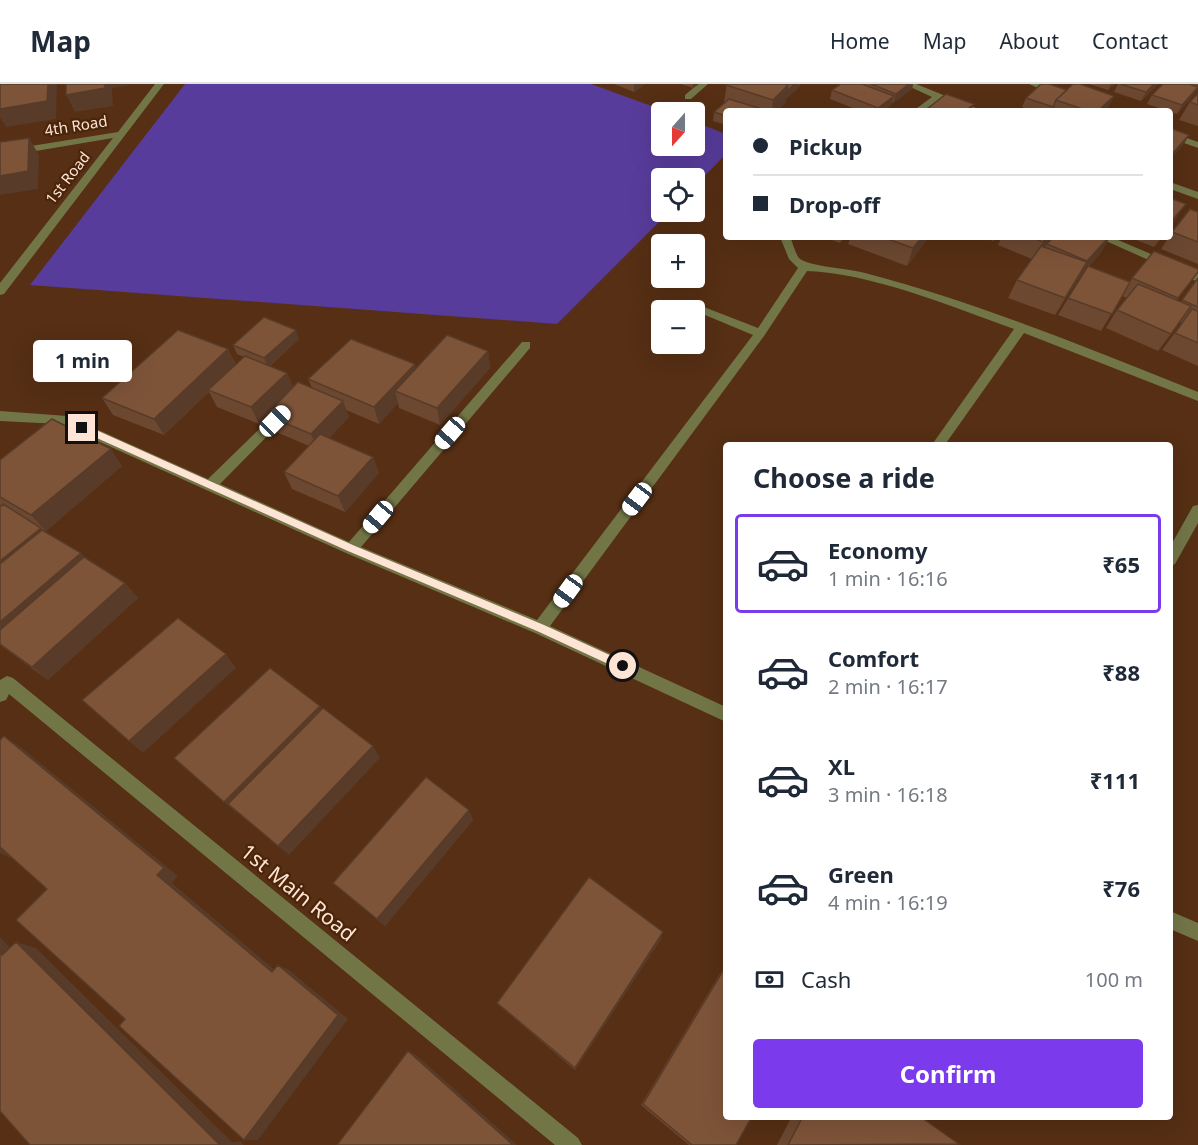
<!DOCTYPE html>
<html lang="en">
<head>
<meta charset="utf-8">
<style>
  :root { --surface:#fff; --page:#f2f2f3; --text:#1f2937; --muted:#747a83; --line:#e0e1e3; --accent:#7c3aed }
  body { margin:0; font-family:"Noto Sans",sans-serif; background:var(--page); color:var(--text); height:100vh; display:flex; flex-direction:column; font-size:22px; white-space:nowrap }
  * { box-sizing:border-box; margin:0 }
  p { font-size:20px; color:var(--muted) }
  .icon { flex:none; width:33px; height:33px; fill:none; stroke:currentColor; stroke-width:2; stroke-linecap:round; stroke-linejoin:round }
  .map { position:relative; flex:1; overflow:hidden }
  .sheet { position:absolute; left:723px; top:358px; width:450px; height:678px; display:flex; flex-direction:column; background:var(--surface); border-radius:6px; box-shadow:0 6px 24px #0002 }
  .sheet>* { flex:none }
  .top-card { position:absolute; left:723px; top:24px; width:450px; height:132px; border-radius:6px; box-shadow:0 6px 24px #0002; display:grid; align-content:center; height:132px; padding:0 30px; background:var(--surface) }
  .needle { width:39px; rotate:201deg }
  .tools { position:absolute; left:651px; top:18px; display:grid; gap:12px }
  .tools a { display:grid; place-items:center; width:54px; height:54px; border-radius:6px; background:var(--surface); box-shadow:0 6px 24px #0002; font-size:30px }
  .end { position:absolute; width:27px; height:27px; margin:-14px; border:8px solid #fde4d5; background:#111; box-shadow:0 0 0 3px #111 }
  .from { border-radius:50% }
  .bubble { position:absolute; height:42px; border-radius:6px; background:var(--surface); box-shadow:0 6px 24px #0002; font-size:20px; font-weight:700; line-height:42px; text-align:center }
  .car { position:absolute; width:18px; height:36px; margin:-18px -9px; border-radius:8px; box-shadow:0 0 4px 2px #0007; background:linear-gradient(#fff 24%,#345 0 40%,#fff 0 76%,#345 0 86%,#fff 0) }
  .top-card b { display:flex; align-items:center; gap:21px; height:57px; font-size:22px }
  .top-card b+b { border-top:2px solid var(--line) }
  .top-card i { width:15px; height:15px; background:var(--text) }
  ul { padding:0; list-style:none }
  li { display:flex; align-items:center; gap:18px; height:99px; margin:0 12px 9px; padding:0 18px; border:3px solid transparent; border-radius:6px }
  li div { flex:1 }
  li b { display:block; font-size:22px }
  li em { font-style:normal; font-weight:700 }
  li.active { border-color:var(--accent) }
  li>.icon { width:54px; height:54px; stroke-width:1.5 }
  h2 { padding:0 30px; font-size:27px; line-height:72px }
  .pay { display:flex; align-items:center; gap:15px; height:66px; padding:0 30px; font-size:22px }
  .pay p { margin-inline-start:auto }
  .button { display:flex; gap:12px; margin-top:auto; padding:12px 30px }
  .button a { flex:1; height:69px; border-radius:6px; background:var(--accent); color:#fff; font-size:24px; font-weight:700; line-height:69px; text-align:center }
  header { display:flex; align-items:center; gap:36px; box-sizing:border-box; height:84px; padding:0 30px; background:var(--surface); border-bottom:2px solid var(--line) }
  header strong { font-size:28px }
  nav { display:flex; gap:33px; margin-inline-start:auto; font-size:21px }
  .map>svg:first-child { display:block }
  .green { fill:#583c9b }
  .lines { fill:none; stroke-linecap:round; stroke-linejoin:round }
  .minor { fill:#727647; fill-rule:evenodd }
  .wall { fill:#6c4831 }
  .shaded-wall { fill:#583b28 }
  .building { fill:#7e5439; stroke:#583b28; stroke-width:1.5 }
  .route { fill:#fde4d5 }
  .labels { text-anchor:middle; stroke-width:4.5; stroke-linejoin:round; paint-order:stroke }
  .far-street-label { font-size:15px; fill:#fde4d5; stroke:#4b2509 }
  .near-street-label { font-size:21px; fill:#fde4d5; stroke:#4b2509 }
</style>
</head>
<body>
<header>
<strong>Map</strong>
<nav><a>Home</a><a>Map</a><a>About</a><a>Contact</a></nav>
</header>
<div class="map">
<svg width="1198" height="1061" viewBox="0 0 1198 1061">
  <rect width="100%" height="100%" fill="#562f14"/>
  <path class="green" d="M185 0H591L668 28H662V62H694L695 38 726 50V70L695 102 694 94H662V128H669L557 240 30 201Z"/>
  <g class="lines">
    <path class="minor" d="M155 0H164L4 210 0 211V199L113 54 0 73V67L118 48Z
      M698 0H708L691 15H685V11Z
      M904 0H916L983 27H970L940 16 924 27H913L932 13Z
      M1029 0H1041L1061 9 1053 11Z
      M1170 48 1198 58V64L1170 54Z
      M1170 98 1198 108V115L1170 105Z
      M780 153H790C793 159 795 169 799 174 806 182 851 185 865 189 979 219 1088 264 1198 308V317L1024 249 944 362H931L1014 245C953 223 871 189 807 187L764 252 550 542 726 623V638L535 549 346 469 60 340 0 337V327L67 332 208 395 280 325H288V331L220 400 349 458 522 258H530V264L361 463 537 536 753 251 681 221 683 218H691L758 244 798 184 789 175Z
      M1097 153H1111L1198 190V198Z
      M1198 421V439L1175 480 1170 482V463L1193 422Z
      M7 592 13 594 578 1054 582 1061H555L9 610 6 616 0 618V596Z
      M1170 827 1198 839V857L1170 845Z"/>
  </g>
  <path class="wall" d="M614 0H645L634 8Z
    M681 0H699L693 4Z
    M727 0H800L799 3 786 15 785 19 777 27H726V41L713 37 714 28 725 18H724Z
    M841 0H913L912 5 893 19 892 18 891 21 883 27H860L830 15 832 6Z
    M1089 0H1115L1108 6Z
    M1118 0H1158L1141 17 1114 8Z
    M1163 0H1198V5L1177 30 1147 20 1152 11Z
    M1067 6 1107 27H1034L1022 23 1026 14Z
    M1198 9V42L1179 36 1190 18Z
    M1198 128V180L1161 165 1169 153H1170V151L1172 148Z
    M824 153H844L840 159Z
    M851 153H929L907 182 848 160Z
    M983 153H997L993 157Z
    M1002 153H1110L1100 170 1088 183 1130 198 1132 194 1198 188 1177 216 1181 218 1198 194V282L1162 266 1182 239 1180 238 1158 267 1106 244 1117 226 1127 214 1122 212 1101 247 1058 231 1085 187 1078 195 1055 231 1008 214 1017 196 1032 175 998 161Z
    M1129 153H1162L1154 163Z
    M299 255 270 282 287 289 293 303 312 304 308 295 416 285 488 267 490 284 440 341 399 324 398 319 379 340 346 326 349 333 329 354 373 373 379 389 345 428 292 405 284 388 309 362 274 347 267 333 259 340 217 323 209 308 164 351 113 331 102 314 228 265 236 281 244 273 237 270 233 261Z
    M0 376 122 382 46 447 42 445 85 474 125 499 138 514 48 596 0 561V423L2 422 0 421Z
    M469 726 473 736 385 842 333 799Z
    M661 855 575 986 501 923 497 919Z
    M724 885 736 1061H689L641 1021 719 891Z
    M791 1034H922L958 1061H777Z"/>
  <path class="shaded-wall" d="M48 0H57L56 35 6 43 0 33V25Z
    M105 0 132 1 112 4 113 22 75 28 66 11Z
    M634 0H645L634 8Z
    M693 0H699L693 4Z
    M794 0H799V3L786 15 785 19 777 27H772L773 16 788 1Z
    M909 0H913L912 5 893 19 896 10Z
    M1111 0H1115L1108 6Z
    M1154 0H1158L1141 17 1146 8Z
    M1198 3V5L1193 12 1177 30 1182 21Z
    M894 12 891 21 883 27H877L878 24Z
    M1114 12 1107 27H1098Z
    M974 20 971 27H965Z
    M1189 51 1184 60 1170 76 1173 69Z
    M29 54 39 71 38 105 0 111V92Z
    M1186 120 1175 137 1170 143V139Z
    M922 153H929L907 182 913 164Z
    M1048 153H1056L1047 160 1043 166 1034 176 1043 158Z
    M1110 153 1100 170 1078 195 1087 177Z
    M1087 178 1077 196 1055 231 1065 214Z
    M296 246 299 255 268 283 264 274Z
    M228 265 236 282 208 306 209 308 164 351 154 335Z
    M488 267 490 284 440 341 437 324Z
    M415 280 419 297 395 307 398 319 379 340 374 323Z
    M287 289 294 306 266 331 267 333 259 340 251 323Z
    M343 317 349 333 318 366 311 350Z
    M111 365 122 382 46 447 31 431Z
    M373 373 379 389 345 428 338 412Z
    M41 444 55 459 0 505V477Z
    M81 469 95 484 0 560V538Z
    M125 499 138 514 48 596 32 583Z
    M226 570 236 584 143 669 129 657Z
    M320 622 328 635 236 729 224 718Z
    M4 652 22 664 178 792 172 799 283 893 272 888 157 791Z
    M373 662 380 674 289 771 278 762Z
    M469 726 473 736 385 842 377 835Z
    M0 762 13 775 0 769Z
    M663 848 661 855 575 986V984Z
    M0 853 23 877 2 871 0 868Z
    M16 858 36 864 232 1058 241 1057 244 1061H220Z
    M278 881 289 886 348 935 258 1056H244Z
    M408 967 415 970 517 1061H513Z"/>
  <path class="building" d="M0 0H48L47 17 0 25Z
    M66 0H105V4L66 11Z
    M727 0H784L788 1 773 16 726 1Z
    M784 0H794L787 7 788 1Z
    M841 0H862L894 12 878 24 832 6Z
    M871 0H909L896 10Z
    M1041 0H1049L1067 6 1056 16 1053 23 1026 14Z
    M1073 0H1080L1114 12 1098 27H1088L1056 16Z
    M1120 0H1154L1146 8Z
    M1163 0H1189L1198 3 1182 21 1152 11Z
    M1198 9V21L1190 18Z
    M946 10 974 20 965 27H933L927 25Z
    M729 15 768 27H726V32L714 28Z
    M1170 44 1189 51 1173 69 1170 68Z
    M29 54 28 87 0 92V58Z
    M1170 114 1186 120 1170 139Z
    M1190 125 1198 128V158L1172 148Z
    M882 153H922L913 164Z
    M1030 153H1048L1043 158Z
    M1053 153H1109L1087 177 1047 160Z
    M1041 162 1087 178 1065 214 1017 196Z
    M1154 167 1198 185V188L1178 214 1132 194Z
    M1088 182 1130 198 1112 230 1068 214Z
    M1198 194V223L1182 216Z
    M1138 200 1191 222 1171 250 1117 226Z
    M1192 225 1198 227V259L1175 249Z
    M264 233 296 246 264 274 233 261Z
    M178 246 228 265 154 335 102 314Z
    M447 251 488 267 437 324 395 307Z
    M351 255 415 280 374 323 308 295Z
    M245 272 287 289 251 323 208 306Z
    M298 298 343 317 311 350 266 331Z
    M52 335 111 365 31 431 0 413V376Z
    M320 350 373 373 338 412 284 388Z
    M3 420 41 444 0 477V423Z
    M42 446 81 469 0 538V480Z
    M84 473 125 499 32 583 0 560V546Z
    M178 534 226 570 129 657 82 616Z
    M270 584 320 622 224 718 174 674Z
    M323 624 373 662 278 762 228 720Z
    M4 652 164 784 157 791 272 888 278 881 338 931 244 1056 119 942 125 935 16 836 47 805 0 763V656Z
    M426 693 469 726 377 835 333 799Z
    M589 793 663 848 575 984 497 919Z
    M16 858 220 1061H30L0 1027V868L2 871Z
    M724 885 726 887V1034H751L736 1061H692L643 1020Z
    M408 967 513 1061H337Z
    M802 1034H922L959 1060 788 1061Z"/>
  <path class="route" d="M79 341H85L355 462 544 541 627 579 628 582 627 585H619L537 547 348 467 79 346Z"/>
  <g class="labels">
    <g class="far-street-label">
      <text transform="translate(76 42) rotate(-9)" y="5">4th Road</text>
      <text transform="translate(68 94) rotate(-52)" y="5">1st Road</text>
    </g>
    <g class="near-street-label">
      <text transform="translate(298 809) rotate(39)" y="7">1st Main Road</text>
    </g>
  </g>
</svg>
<div class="tools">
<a><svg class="needle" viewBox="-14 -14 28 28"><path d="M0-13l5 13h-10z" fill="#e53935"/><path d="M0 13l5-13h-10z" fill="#747a83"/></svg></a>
<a><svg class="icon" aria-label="locate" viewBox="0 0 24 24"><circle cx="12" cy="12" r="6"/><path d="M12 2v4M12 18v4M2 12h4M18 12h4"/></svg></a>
<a>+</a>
<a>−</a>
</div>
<i class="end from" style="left:623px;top:582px"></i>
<i class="end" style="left:82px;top:344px"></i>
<div class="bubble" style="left:33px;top:256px;width:99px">1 min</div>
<i class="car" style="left:275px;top:337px;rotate:45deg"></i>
<i class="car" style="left:450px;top:349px;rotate:221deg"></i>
<i class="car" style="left:637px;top:415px;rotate:217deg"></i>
<i class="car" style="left:378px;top:433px;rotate:220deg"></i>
<i class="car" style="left:568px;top:507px;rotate:216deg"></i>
<div class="top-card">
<b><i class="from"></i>Pickup</b>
<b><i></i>Drop-off</b>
</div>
<section class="sheet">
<h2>Choose a ride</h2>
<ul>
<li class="active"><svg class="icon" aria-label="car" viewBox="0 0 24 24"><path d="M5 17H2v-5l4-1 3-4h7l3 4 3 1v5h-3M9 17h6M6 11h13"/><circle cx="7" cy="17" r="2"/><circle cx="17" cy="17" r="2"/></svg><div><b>Economy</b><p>1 min · 16:16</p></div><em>₹65</em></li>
<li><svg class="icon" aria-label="car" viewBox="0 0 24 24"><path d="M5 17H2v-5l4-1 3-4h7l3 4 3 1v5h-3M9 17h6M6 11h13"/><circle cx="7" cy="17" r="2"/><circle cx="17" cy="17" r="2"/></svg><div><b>Comfort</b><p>2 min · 16:17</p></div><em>₹88</em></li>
<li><svg class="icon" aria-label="car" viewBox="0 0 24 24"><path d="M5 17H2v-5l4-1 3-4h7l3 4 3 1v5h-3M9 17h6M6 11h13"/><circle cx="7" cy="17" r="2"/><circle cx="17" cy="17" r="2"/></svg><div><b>XL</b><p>3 min · 16:18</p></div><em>₹111</em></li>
<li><svg class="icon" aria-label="car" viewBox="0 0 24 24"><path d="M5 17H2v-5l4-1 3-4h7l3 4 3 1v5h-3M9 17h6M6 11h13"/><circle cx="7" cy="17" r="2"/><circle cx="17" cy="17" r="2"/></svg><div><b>Green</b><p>4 min · 16:19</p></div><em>₹76</em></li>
</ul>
<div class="pay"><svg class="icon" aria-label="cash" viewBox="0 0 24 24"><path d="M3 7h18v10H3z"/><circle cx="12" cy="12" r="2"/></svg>Cash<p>100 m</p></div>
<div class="button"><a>Confirm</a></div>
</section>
</div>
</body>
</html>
